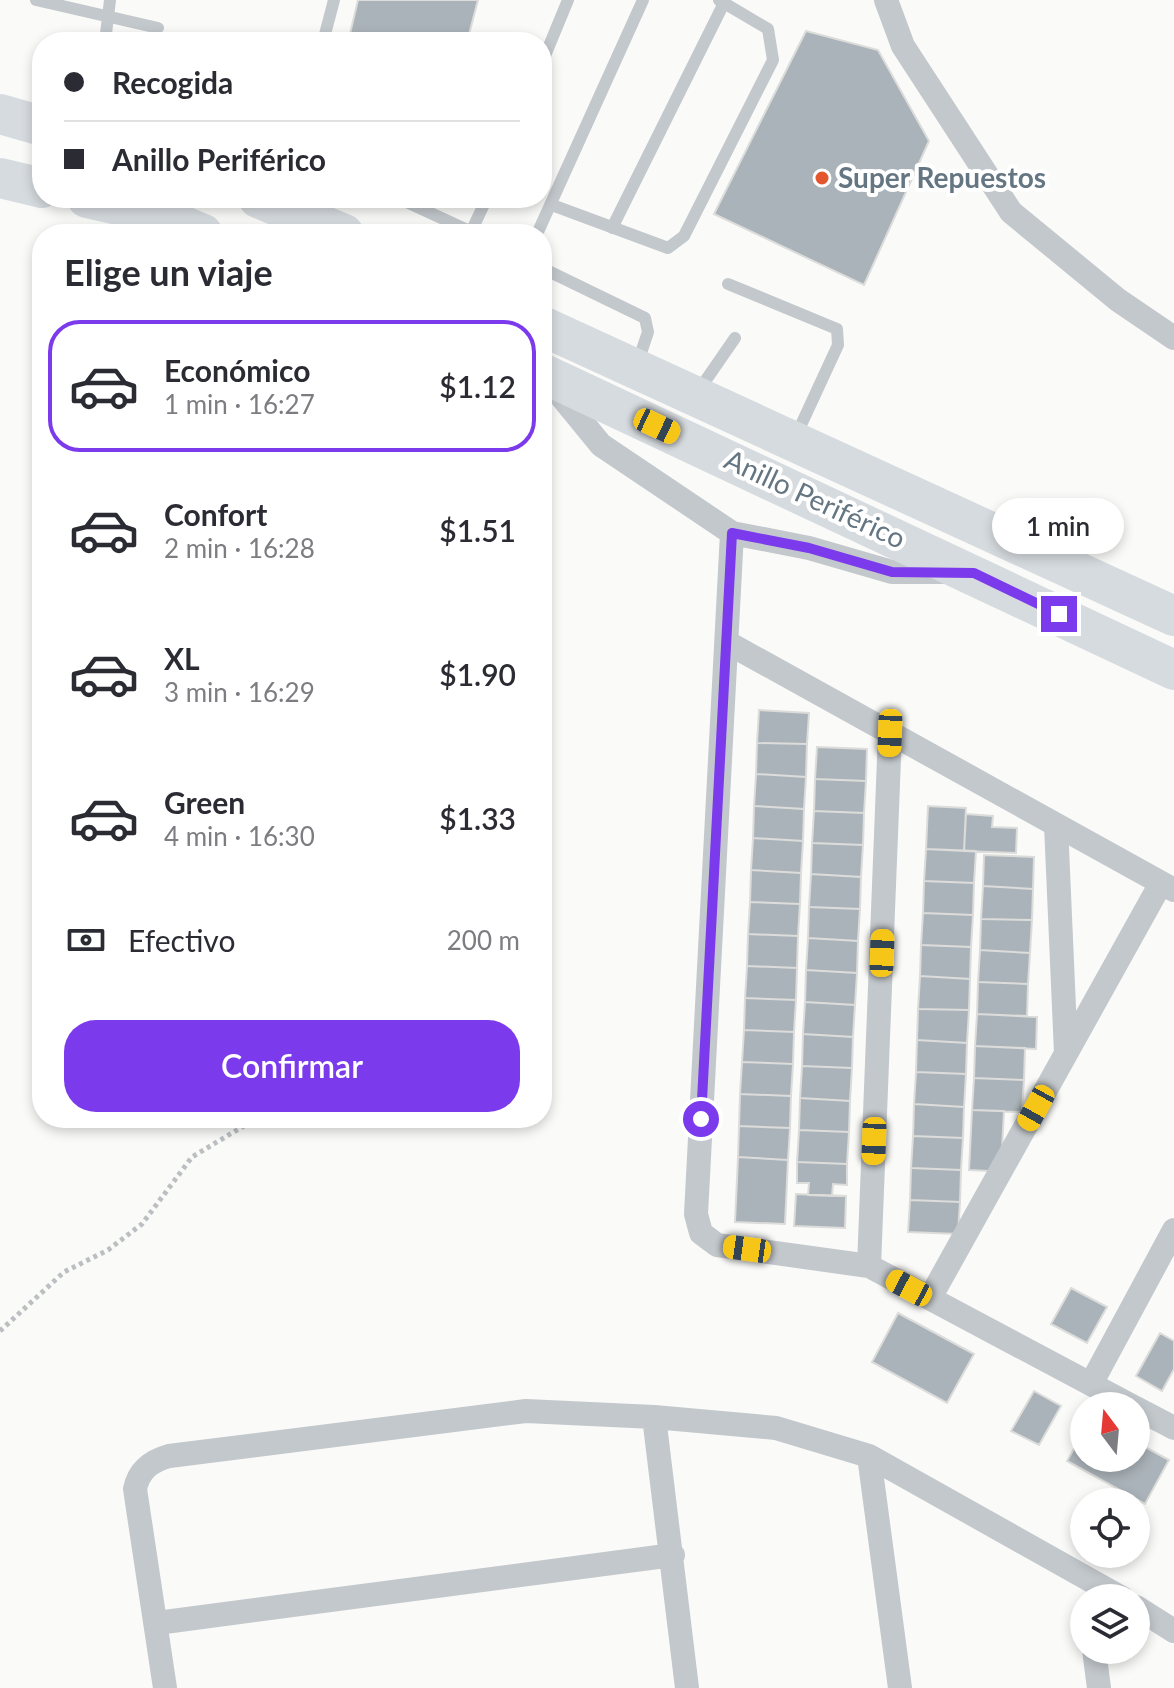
<!DOCTYPE html>
<html lang="es">
<head>
<meta charset="utf-8">
<style>
  :root { --surface:#fff; --page:#f2f2f3; --text:#2b2b33; --muted:#7c7c81; --line:#e1e1e2; --accent:#7c3aed }
  body { margin:0; font-family:Lato,sans-serif; background:var(--page); color:var(--text); height:100vh; display:flex; flex-direction:column; font-size:30px; white-space:nowrap }
  * { box-sizing:border-box; margin:0 }
  p { font-size:26px; color:var(--muted) }
  .icon { flex:none; width:44px; height:44px; fill:none; stroke:currentColor; stroke-width:2; stroke-linecap:round; stroke-linejoin:round }
  .map { position:relative; flex:1; overflow:hidden }
  .side { position:absolute; left:32px; top:224px; width:520px; height:904px; display:flex; flex-direction:column; background:var(--surface); border-radius:32px; box-shadow:0 4px 12px #0003 }
  .side>* { flex:none }
  .hud { position:absolute; left:32px; top:32px; width:520px; height:176px; border-radius:32px; box-shadow:0 4px 12px #0003; display:grid; align-content:center; height:176px; padding:0 32px; background:var(--surface) }
  .needle { width:52px; rotate:344deg }
  .controls { position:absolute; left:1070px; top:1392px; display:grid; gap:16px }
  .controls a { display:grid; place-items:center; width:80px; height:80px; border-radius:50%; background:var(--surface); box-shadow:0 4px 12px #0003; font-size:40px }
  .end { position:absolute; width:36px; height:36px; margin:-18px; border:10px solid #7c3aed; background:#fff; box-shadow:0 0 0 4px #fff }
  .from { border-radius:50% }
  .bubble { position:absolute; height:56px; border-radius:28px; background:var(--surface); box-shadow:0 4px 12px #0003; font-size:26px; font-weight:600; line-height:56px; text-align:center }
  .car { position:absolute; width:24px; height:48px; margin:-24px -12px; border-radius:10px; box-shadow:0 0 6px 2px #0007; background:linear-gradient(#f5c518 24%,#345 0 40%,#f5c518 0 76%,#345 0 86%,#f5c518 0) }
  .hud b { display:flex; align-items:center; gap:28px; height:76px; font-size:30px }
  .hud b+b { border-top:2px solid var(--line) }
  .hud i { width:20px; height:20px; background:var(--text) }
  ul { padding:0; list-style:none }
  li { display:flex; align-items:center; gap:24px; height:132px; margin:0 16px 12px; padding:0 16px; border:4px solid transparent; border-radius:32px }
  li div { flex:1 }
  li b { display:block; font-size:30px }
  li em { font-style:normal; font-weight:600 }
  li.current { border-color:var(--accent) }
  li>.icon { width:72px; height:72px; stroke-width:1.5 }
  h2 { padding:0 32px; font-size:36px; line-height:96px }
  .pay { display:flex; align-items:center; gap:20px; height:88px; padding:0 32px; font-size:30px }
  .pay p { margin-inline-start:auto }
  .action { display:flex; gap:16px; margin-top:auto; padding:16px 32px }
  .action a { flex:1; height:92px; border-radius:32px; background:var(--accent); color:#fff; font-size:32px; font-weight:600; line-height:92px; text-align:center }
  .map>svg:first-child { display:block }
  .building { fill:#aab3b9; stroke:#dcdcda; stroke-width:2 }
  .lines { fill:none; stroke-linecap:round; stroke-linejoin:round }
  .path { stroke:#bbbfc2; stroke-width:5; stroke-dasharray:4 4; stroke-linecap:butt }
  .service { stroke:#c3c8cc; stroke-width:12 }
  .minor { stroke:#c3c8cc; stroke-width:24 }
  .trunk { stroke:#d6dbdf; stroke-width:40 }
  .route { stroke:#7c3aed; stroke-width:10 }
  .poi-dot { fill:#e4572e; stroke:#fff; stroke-width:3 }
  .labels { text-anchor:middle; stroke-width:8; stroke-linejoin:round; paint-order:stroke }
  .poi-label { font-size:28px; font-weight:bold; fill:#657683; stroke:#fff; text-anchor:start }
  .street-label { font-size:28px; fill:#657683; stroke:#fff }
</style>
</head>
<body>
<div class="map">
<svg width="1174" height="1688" viewBox="0 0 1174 1688">
  <rect width="100%" height="100%" fill="#fafaf8"/>
  <path class="building" d="M358 0H478L467 42H348Z
    M806 31 878 50 929 141 864 285 714 214Z
    M759 710 809 713 807 744 757 743Z
    M757 743 807 744 806 777 756 774Z
    M817 747 867 749 866 781 815 779Z
    M756 774 806 777 804 809 754 806Z
    M815 779 866 781 864 813 814 811Z
    M754 806 804 809 803 841 753 838Z
    M928 806 966 808 964 851 926 849Z
    M814 811 864 813 863 845 812 843Z
    M966 814 993 816 992 827 1017 828 1016 853 964 851Z
    M753 838 803 841 801 873 751 870Z
    M812 843 863 845 861 877 811 874Z
    M926 849 976 851 974 883 924 881Z
    M984 855 1034 857 1033 889 983 886Z
    M751 870 801 873 800 904 750 902Z
    M811 874 861 877 860 909 809 907Z
    M924 881 974 883 973 915 923 913Z
    M983 886 1033 889 1032 920 981 919Z
    M750 902 800 904 798 936 748 934Z
    M809 907 860 909 858 941 808 938Z
    M923 913 973 915 971 947 921 945Z
    M981 919 1032 920 1030 953 980 950Z
    M748 934 798 936 797 968 747 966Z
    M808 938 858 941 857 973 806 970Z
    M921 945 971 947 970 979 920 976Z
    M980 950 1030 953 1028 984 978 982Z
    M747 966 797 968 796 1000 745 998Z
    M806 970 857 973 855 1005 805 1002Z
    M920 976 970 979 969 1010 918 1009Z
    M978 982 1028 984 1027 1016 977 1014Z
    M745 998 796 1000 794 1032 744 1030Z
    M805 1002 855 1005 853 1037 803 1034Z
    M918 1009 969 1010 967 1043 917 1040Z
    M977 1014 1037 1017 1036 1049 975 1046Z
    M744 1030 794 1032 793 1064 742 1062Z
    M803 1034 853 1037 852 1068 802 1066Z
    M917 1040 967 1043 966 1074 916 1072Z
    M975 1046 1025 1048 1024 1080 974 1078Z
    M742 1062 793 1064 791 1096 740 1094Z
    M802 1066 852 1068 850 1101 800 1098Z
    M916 1072 966 1074 964 1107 914 1104Z
    M974 1078 1024 1080 1022 1112 972 1110Z
    M740 1094 791 1096 790 1128 739 1126Z
    M800 1098 850 1101 849 1132 799 1130Z
    M914 1104 964 1107 963 1138 913 1136Z
    M972 1110 1004 1111 1002 1150 989 1171 969 1170Z
    M739 1126 790 1128 788 1160 738 1157Z
    M799 1130 849 1132 847 1164 797 1162Z
    M913 1136 963 1138 961 1170 911 1168Z
    M738 1157 788 1160 785 1224 735 1222Z
    M797 1162 847 1164V1185L833 1184 832 1196 808 1195 809 1183H797Z
    M911 1168 961 1170 960 1202 910 1200Z
    M796 1194 846 1196 845 1228 794 1226Z
    M910 1200 960 1202 958 1234 908 1232Z
    M1071 1288 1107 1307 1087 1343 1051 1324Z
    M898 1313 974 1354 947 1403 872 1362Z
    M1160 1333 1174 1341V1369L1162 1391 1136 1376Z
    M1034 1391 1061 1406 1039 1445 1011 1431Z
    M1084 1431V1458H1136V1442L1169 1460 1145 1504 1067 1461Z"/>
  <g class="lines">
    <path class="path" d="M0 1331 64 1272 108 1250 142 1224 192 1157 257 1118"/>
    <path class="service" d="M36 0 158 28
      M105 42 110 0
      M237 42 238 40
      M323 42 334 0
      M542 63 568 0
      M398 198 476 234
      M552 205 668 248 684 236 773 60 768 29 719 0
      M612 228 724 3
      M470 234 487 198
      M537 234 643 0
      M542 268 645 318 648 332 638 362
      M728 284 837 329 838 345 795 438
      M699 390 735 338"/>
    <path class="minor" d="M886 0 903 46 1011 212 1118 300 1174 338
      M551 384 601 445 732 533 809 548 892 572H950
      M732 533 696 1214 701 1233 717 1245 869 1266 1132 1406
      M728 643 1174 890
      M1056 825 1066 1053
      M869 1266 890 733
      M930 1298 1161 883
      M1091 1384 1174 1230
      M1136 1408 1174 1428
      M654 1417 687 1688
      M869 1456 900 1688
      M1136 1607 1174 1631
      M157 1623 673 1555
      M1094 1650 1099 1688
      M165 1688 135 1489C139 1470 151 1461 169 1456L526 1411 654 1417 776 1428 869 1456 1122 1598"/>
    <path class="trunk" d="M0 114 42 126
      M0 178 42 188
      M87 198 153 213 203 234
      M258 198 344 234
      M542 326 1174 616
      M542 373 1174 670"/>
  </g>
  <g class="lines">
    <path class="route" d="M701 1119 732 533 809 548 892 572 974 573 1059 614"/>
  </g>
  <circle class="poi-dot" cx="822" cy="178" r="8"/>
  <g class="labels">
    <g class="poi-label">
      <text x="838" y="188">Super Repuestos</text>
    </g>
    <g class="street-label">
      <text transform="translate(815 499) rotate(25)" y="10">Anillo Periférico</text>
    </g>
  </g>
</svg>
<div class="controls">
<a><svg class="needle" viewBox="-14 -14 28 28"><path d="M0-13l5 13h-10z" fill="#e53935"/><path d="M0 13l5-13h-10z" fill="#7c7c81"/></svg></a>
<a><svg class="icon" aria-label="locate" viewBox="0 0 24 24"><circle cx="12" cy="12" r="6"/><path d="M12 2v4M12 18v4M2 12h4M18 12h4"/></svg></a>
<a><svg class="icon" aria-label="layers" viewBox="0 0 24 24"><path d="M12 4l9 5-9 5-9-5zM3 14l9 5 9-5"/></svg></a>
</div>
<i class="end from" style="left:701px;top:1119px"></i>
<i class="end" style="left:1059px;top:614px"></i>
<div class="bubble" style="left:992px;top:498px;width:132px">1 min</div>
<i class="car" style="left:657px;top:426px;rotate:115deg"></i>
<i class="car" style="left:890px;top:733px;rotate:182deg"></i>
<i class="car" style="left:882px;top:953px;rotate:2deg"></i>
<i class="car" style="left:1036px;top:1108px;rotate:209deg"></i>
<i class="car" style="left:874px;top:1141px;rotate:182deg"></i>
<i class="car" style="left:747px;top:1249px;rotate:278deg"></i>
<i class="car" style="left:909px;top:1288px;rotate:298deg"></i>
<div class="hud">
<b><i class="from"></i>Recogida</b>
<b><i></i>Anillo Periférico</b>
</div>
<section class="side">
<h2>Elige un viaje</h2>
<ul>
<li class="current"><svg class="icon" aria-label="car" viewBox="0 0 24 24"><path d="M5 17H2v-5l4-1 3-4h7l3 4 3 1v5h-3M9 17h6M6 11h13"/><circle cx="7" cy="17" r="2"/><circle cx="17" cy="17" r="2"/></svg><div><b>Económico</b><p>1 min · 16:27</p></div><em>$1.12</em></li>
<li><svg class="icon" aria-label="car" viewBox="0 0 24 24"><path d="M5 17H2v-5l4-1 3-4h7l3 4 3 1v5h-3M9 17h6M6 11h13"/><circle cx="7" cy="17" r="2"/><circle cx="17" cy="17" r="2"/></svg><div><b>Confort</b><p>2 min · 16:28</p></div><em>$1.51</em></li>
<li><svg class="icon" aria-label="car" viewBox="0 0 24 24"><path d="M5 17H2v-5l4-1 3-4h7l3 4 3 1v5h-3M9 17h6M6 11h13"/><circle cx="7" cy="17" r="2"/><circle cx="17" cy="17" r="2"/></svg><div><b>XL</b><p>3 min · 16:29</p></div><em>$1.90</em></li>
<li><svg class="icon" aria-label="car" viewBox="0 0 24 24"><path d="M5 17H2v-5l4-1 3-4h7l3 4 3 1v5h-3M9 17h6M6 11h13"/><circle cx="7" cy="17" r="2"/><circle cx="17" cy="17" r="2"/></svg><div><b>Green</b><p>4 min · 16:30</p></div><em>$1.33</em></li>
</ul>
<div class="pay"><svg class="icon" aria-label="cash" viewBox="0 0 24 24"><path d="M3 7h18v10H3z"/><circle cx="12" cy="12" r="2"/></svg>Efectivo<p>200 m</p></div>
<div class="action"><a>Confirmar</a></div>
</section>
</div>
</body>
</html>
